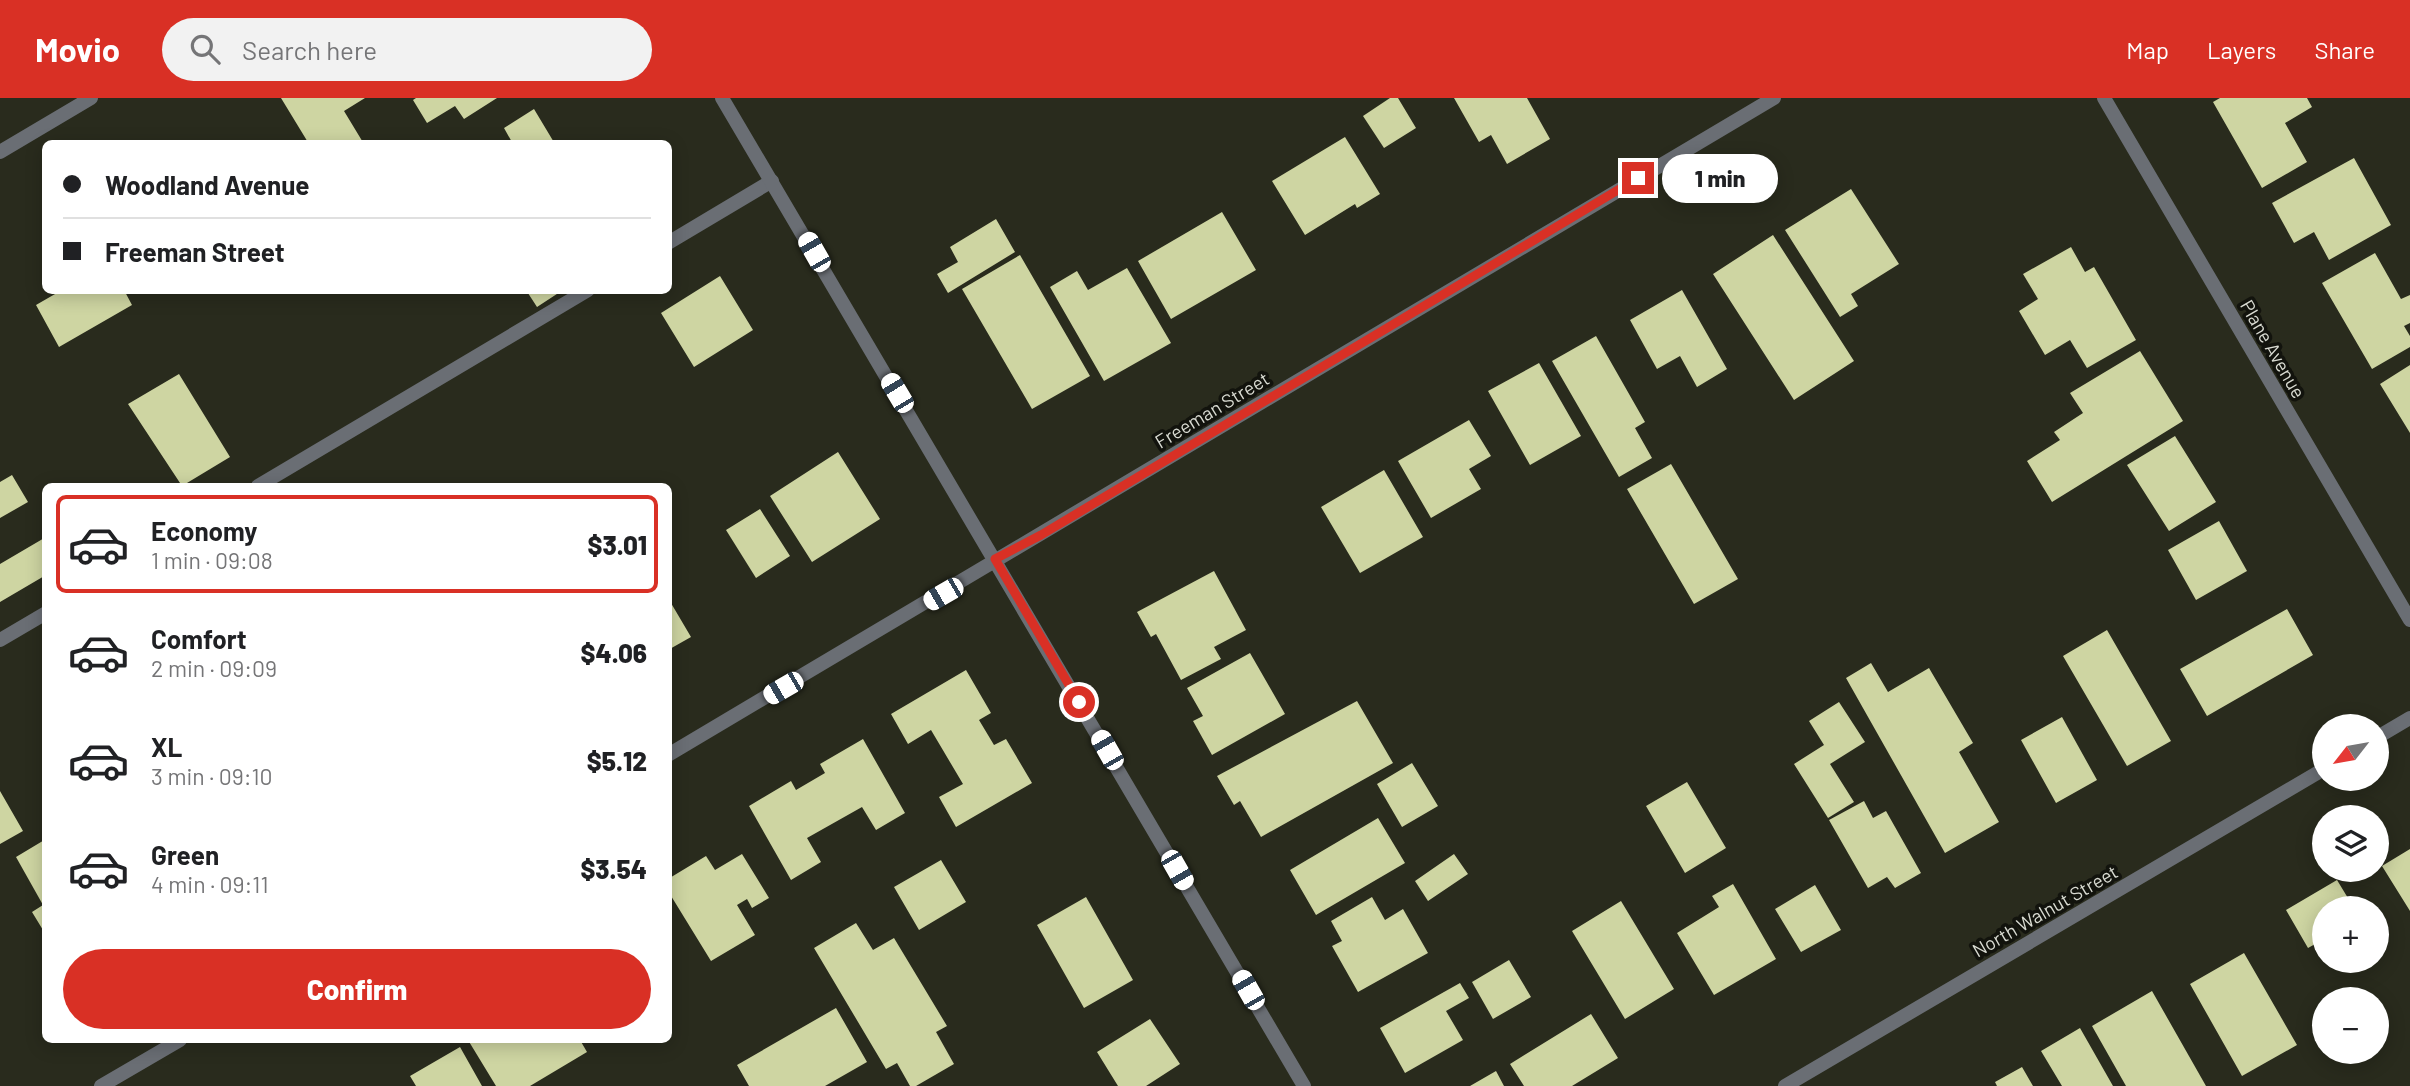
<!DOCTYPE html>
<html lang="en">
<head>
<meta charset="utf-8">
<style>
  :root { --surface:#fff; --page:#f2f2f2; --text:#202124; --muted:#757577; --line:#e0e0e0; --accent:#d93025 }
  body { margin:0; font-family:Barlow,sans-serif; background:var(--page); color:var(--text); height:100vh; display:flex; flex-direction:column; font-size:26px; white-space:nowrap }
  * { box-sizing:border-box; margin:0 }
  p { font-size:23px; color:var(--muted) }
  .icon { flex:none; width:38px; height:38px; fill:none; stroke:currentColor; stroke-width:2; stroke-linecap:round; stroke-linejoin:round }
  .map { position:relative; flex:1; overflow:hidden }
  .sheet { position:absolute; left:42px; top:385px; width:630px; height:560px; display:flex; flex-direction:column; background:var(--surface); border-radius:10px; box-shadow:0 4px 18px #0003 }
  .sheet>* { flex:none }
  .banner { position:absolute; left:42px; top:42px; width:630px; height:154px; border-radius:10px; box-shadow:0 4px 18px #0003; display:grid; align-content:center; height:154px; padding:0 21px; background:var(--surface) }
  .needle { width:46px; rotate:239deg }
  .fabs { position:absolute; left:2312px; top:616px; display:grid; gap:14px }
  .fabs a { display:grid; place-items:center; width:77px; height:77px; border-radius:50%; background:var(--surface); box-shadow:0 4px 18px #0003; font-size:35px }
  .end { position:absolute; width:32px; height:32px; margin:-16px; border:9px solid #d93025; background:#fff; box-shadow:0 0 0 4px #fff }
  .from { border-radius:50% }
  .bubble { position:absolute; height:49px; border-radius:24px; background:var(--surface); box-shadow:0 4px 18px #0003; font-size:23px; font-weight:800; line-height:49px; text-align:center }
  .car { position:absolute; width:21px; height:42px; margin:-21px -10px; border-radius:9px; box-shadow:0 0 5px 2px #0007; background:linear-gradient(#fff 24%,#345 0 40%,#fff 0 76%,#345 0 86%,#fff 0) }
  .banner b { display:flex; align-items:center; gap:24px; height:66px; font-size:26px }
  .banner b+b { border-top:2px solid var(--line) }
  .banner i { width:18px; height:18px; background:var(--text) }
  ul { padding:12px 0 0; list-style:none }
  li { display:flex; align-items:center; gap:21px; height:98px; margin:0 14px 10px; padding:0 7px; border:4px solid transparent; border-radius:10px }
  li div { flex:1 }
  li b { display:block; font-size:26px }
  li em { font-style:normal; font-weight:800 }
  li.current { border-color:var(--accent) }
  li>.icon { width:63px; height:63px; stroke-width:1.5 }
  .primary-button { display:flex; gap:14px; margin-top:auto; padding:14px 21px }
  .primary-button a { flex:1; height:80px; border-radius:42px; background:var(--accent); color:#fff; font-size:28px; font-weight:800; line-height:80px; text-align:center }
  header { display:flex; align-items:center; gap:42px; box-sizing:border-box; height:98px; padding:0 35px; background:var(--accent); color:#fff }
  header strong { font-size:33px }
  nav { display:flex; gap:38px; margin-inline-start:auto; font-size:24px }
  .search { width:490px; height:63px; background:var(--page); display:flex; align-items:center; gap:18px; box-sizing:border-box; padding:0 24px; border-radius:38px; color:var(--muted); font-size:26px }
  .map>svg:first-child { display:block }
  .building { fill:#ced5a2 }
  .lines { fill:none; stroke-linecap:round; stroke-linejoin:round }
  .service { stroke:#6a6e74; stroke-width:14 }
  .minor { stroke:#6a6e74; stroke-width:14 }
  .tertiary { stroke:#6a6e74; stroke-width:14 }
  .route { stroke:#d93025; stroke-width:9 }
  .labels { text-anchor:middle; stroke-width:7; stroke-linejoin:round; paint-order:stroke }
  .street-label { font-size:19px; fill:#d9dbd2; stroke:#12130d }
</style>
</head>
<body>
<header>
<strong>Movio</strong>
<div class="search"><svg class="icon" aria-label="search" viewBox="0 0 24 24"><circle cx="10" cy="10" r="6"/><path d="M15 15l6 6"/></svg>Search here</div>
<nav><a>Map</a><a>Layers</a><a>Share</a></nav>
</header>
<div class="map">
<svg width="2410" height="988" viewBox="0 0 2410 988">
  <rect width="100%" height="100%" fill="#292b1d"/>
  <path class="building" d="M281 0H365L344 13 364 46H309Z
    M416 0H497L464 21 455 8 427 25 413 2Z
    M1390 0H1398L1416 30 1384 50 1363 18Z
    M1454 0H1527L1550 41 1507 66 1491 37 1479 44Z
    M2220 0H2307L2312 9 2285 25 2307 64 2262 90 2213 4Z
    M534 11 555 46H513L504 30Z
    M1345 39 1380 96 1357 110 1355 106 1305 137 1272 83Z
    M2354 60 2391 127 2329 162 2314 134 2294 145 2272 105Z
    M1851 91 1899 166 1851 196 1858 208 1840 219 1785 132Z
    M1222 114 1256 172 1171 221 1138 163Z
    M996 121 1015 154 948 195 937 176 958 164 950 149Z
    M1773 137 1854 263 1794 302 1713 176Z
    M2071 149 2085 174 2094 169 2136 242 2087 270 2070 242 2045 257 2019 213 2038 201 2023 176Z
    M2375 155 2401 201 2410 197V225L2404 228 2410 238V249L2372 271 2322 185Z
    M1020 157 1090 278 1032 311 962 191Z
    M1127 170 1171 245 1104 283 1050 189 1077 173 1088 192Z
    M720 178 753 232 694 269 661 215Z
    M62 192H124L132 207 59 249 36 207Z
    M526 192H563L537 209Z
    M1682 192 1727 271 1697 289 1680 258 1657 271 1630 222Z
    M1596 238 1645 324 1635 330 1652 360 1619 379 1552 263Z
    M2140 253 2183 323 2052 404 2027 363 2060 342 2054 334 2083 315 2070 295Z
    M1539 265 1581 338 1530 367 1488 293Z
    M2410 267V335L2380 286Z
    M179 276 230 359 182 388 128 306Z
    M1469 322 1491 358 1469 371 1481 391 1431 420 1398 363Z
    M2175 338 2216 404 2169 433 2127 367Z
    M838 354 880 421 812 464 770 398Z
    M1671 366 1738 481 1694 506 1627 391Z
    M1384 372 1423 439 1360 475 1321 409Z
    M12 377 28 404 0 420V384Z
    M760 411 790 458 756 480 726 432Z
    M2219 423 2247 473 2196 502 2168 452Z
    M46 439V477L0 504V466Z
    M1214 473 1246 532 1214 549 1221 561 1181 582 1156 536 1151 539 1137 514Z
    M668 500 691 539 668 552Z
    M2287 511 2313 557 2207 618 2180 571Z
    M2107 532 2171 643 2127 668 2063 558Z
    M1250 555 1285 616 1212 657 1193 623 1203 618 1187 590Z
    M1871 565 1888 594 1929 570 1973 645 1959 654 1999 724 1945 755 1846 580Z
    M966 572 991 615 979 622 994 647 1006 641 1032 685 956 729 939 699 963 686 931 632 908 646 891 616Z
    M1357 603 1393 665 1261 739 1240 703 1234 707 1217 678Z
    M1839 604 1865 644 1830 666 1854 704 1828 720 1794 666 1824 647 1809 623Z
    M2062 619 2097 682 2056 705 2021 642Z
    M863 641 905 715 876 732 862 709 807 740 821 764 791 782 749 708 791 683 796 692 825 675 820 666Z
    M1412 665 1438 708 1402 729 1377 686Z
    M1687 684 1726 750 1685 775 1646 708Z
    M0 693 23 733 0 746Z
    M1864 703 1873 720 1886 713 1921 775 1895 790 1887 779 1868 790 1829 722Z
    M1378 720 1405 765 1316 817 1290 772Z
    M46 741V837L32 814 43 807 16 759Z
    M2410 751V813L2382 768Z
    M742 756 769 800 752 810 747 801 737 807 755 837 711 863 668 793V781L706 758 715 772Z
    M1454 756 1468 776 1428 803 1415 783Z
    M941 762 966 804 919 832 894 789Z
    M2337 782 2354 810H2324V841L2308 850 2286 812Z
    M1733 786 1776 861 1714 897 1677 835 1719 809 1712 798Z
    M1815 787 1841 832 1801 854 1775 811Z
    M1086 799 1133 882 1084 910 1037 827Z
    M1372 799 1385 822 1403 811 1428 855 1358 894 1332 848 1342 843 1331 823Z
    M1621 803 1674 891 1625 921 1572 833Z
    M856 825 873 852 894 840 947 928 936 934 954 966 916 988H910L897 965 886 971 814 850Z
    M2244 855 2297 947 2242 978 2190 886Z
    M1509 862 1531 899 1493 921 1472 884Z
    M1460 885 1469 900 1446 913 1463 942 1405 975 1380 930Z
    M2152 893 2206 988H2126L2092 928Z
    M836 910 867 964 825 988H749L737 967Z
    M1591 916 1618 960 1572 988H1524L1510 966Z
    M1150 921 1180 966 1146 988H1118L1097 954Z
    M2080 930 2113 988H2062L2041 953Z
    M468 942H580L587 954 530 988H496Z
    M460 949 482 988H416L410 978Z
    M2022 969 2033 988H1997L1995 984Z
    M1496 973 1504 988H1470Z"/>
  <g class="lines">
    <path class="service" d="M668 145 772 83
      M258 388 588 192
      M0 542 46 515"/>
    <path class="minor" d="M722 0 1304 988
      M2104 0 2410 522
      M2376 640 2410 620
      M668 657 1774 0
      M101 988 180 942
      M1785 988 2324 671"/>
    <path class="tertiary" d="M0 54 91 0"/>
  </g>
  <g class="lines">
    <path class="route" d="M1079 604 995 461 1041 437 1638 80"/>
  </g>
  <g class="labels">
    <g class="street-label">
      <text transform="translate(2273 251) rotate(60)" y="7">Plane Avenue</text>
      <text transform="translate(1212 312) rotate(-31)" y="7">Freeman Street</text>
      <text transform="translate(2045 813) rotate(-30)" y="7">North Walnut Street</text>
    </g>
  </g>
</svg>
<div class="fabs">
<a><svg class="needle" viewBox="-14 -14 28 28"><path d="M0-13l5 13h-10z" fill="#e53935"/><path d="M0 13l5-13h-10z" fill="#757577"/></svg></a>
<a><svg class="icon" aria-label="layers" viewBox="0 0 24 24"><path d="M12 4l9 5-9 5-9-5zM3 14l9 5 9-5"/></svg></a>
<a>+</a>
<a>−</a>
</div>
<i class="end from" style="left:1079px;top:604px"></i>
<i class="end" style="left:1638px;top:80px"></i>
<div class="bubble" style="left:1662px;top:56px;width:116px">1 min</div>
<i class="car" style="left:814px;top:154px;rotate:330deg"></i>
<i class="car" style="left:897px;top:295px;rotate:329deg"></i>
<i class="car" style="left:943px;top:496px;rotate:240deg"></i>
<i class="car" style="left:783px;top:590px;rotate:240deg"></i>
<i class="car" style="left:1107px;top:652px;rotate:330deg"></i>
<i class="car" style="left:1177px;top:772px;rotate:150deg"></i>
<i class="car" style="left:1248px;top:892px;rotate:330deg"></i>
<div class="banner">
<b><i class="from"></i>Woodland Avenue</b>
<b><i></i>Freeman Street</b>
</div>
<section class="sheet">
<ul>
<li class="current"><svg class="icon" aria-label="car" viewBox="0 0 24 24"><path d="M5 17H2v-5l4-1 3-4h7l3 4 3 1v5h-3M9 17h6M6 11h13"/><circle cx="7" cy="17" r="2"/><circle cx="17" cy="17" r="2"/></svg><div><b>Economy</b><p>1 min · 09:08</p></div><em>$3.01</em></li>
<li><svg class="icon" aria-label="car" viewBox="0 0 24 24"><path d="M5 17H2v-5l4-1 3-4h7l3 4 3 1v5h-3M9 17h6M6 11h13"/><circle cx="7" cy="17" r="2"/><circle cx="17" cy="17" r="2"/></svg><div><b>Comfort</b><p>2 min · 09:09</p></div><em>$4.06</em></li>
<li><svg class="icon" aria-label="car" viewBox="0 0 24 24"><path d="M5 17H2v-5l4-1 3-4h7l3 4 3 1v5h-3M9 17h6M6 11h13"/><circle cx="7" cy="17" r="2"/><circle cx="17" cy="17" r="2"/></svg><div><b>XL</b><p>3 min · 09:10</p></div><em>$5.12</em></li>
<li><svg class="icon" aria-label="car" viewBox="0 0 24 24"><path d="M5 17H2v-5l4-1 3-4h7l3 4 3 1v5h-3M9 17h6M6 11h13"/><circle cx="7" cy="17" r="2"/><circle cx="17" cy="17" r="2"/></svg><div><b>Green</b><p>4 min · 09:11</p></div><em>$3.54</em></li>
</ul>
<div class="primary-button"><a>Confirm</a></div>
</section>
</div>
</body>
</html>
